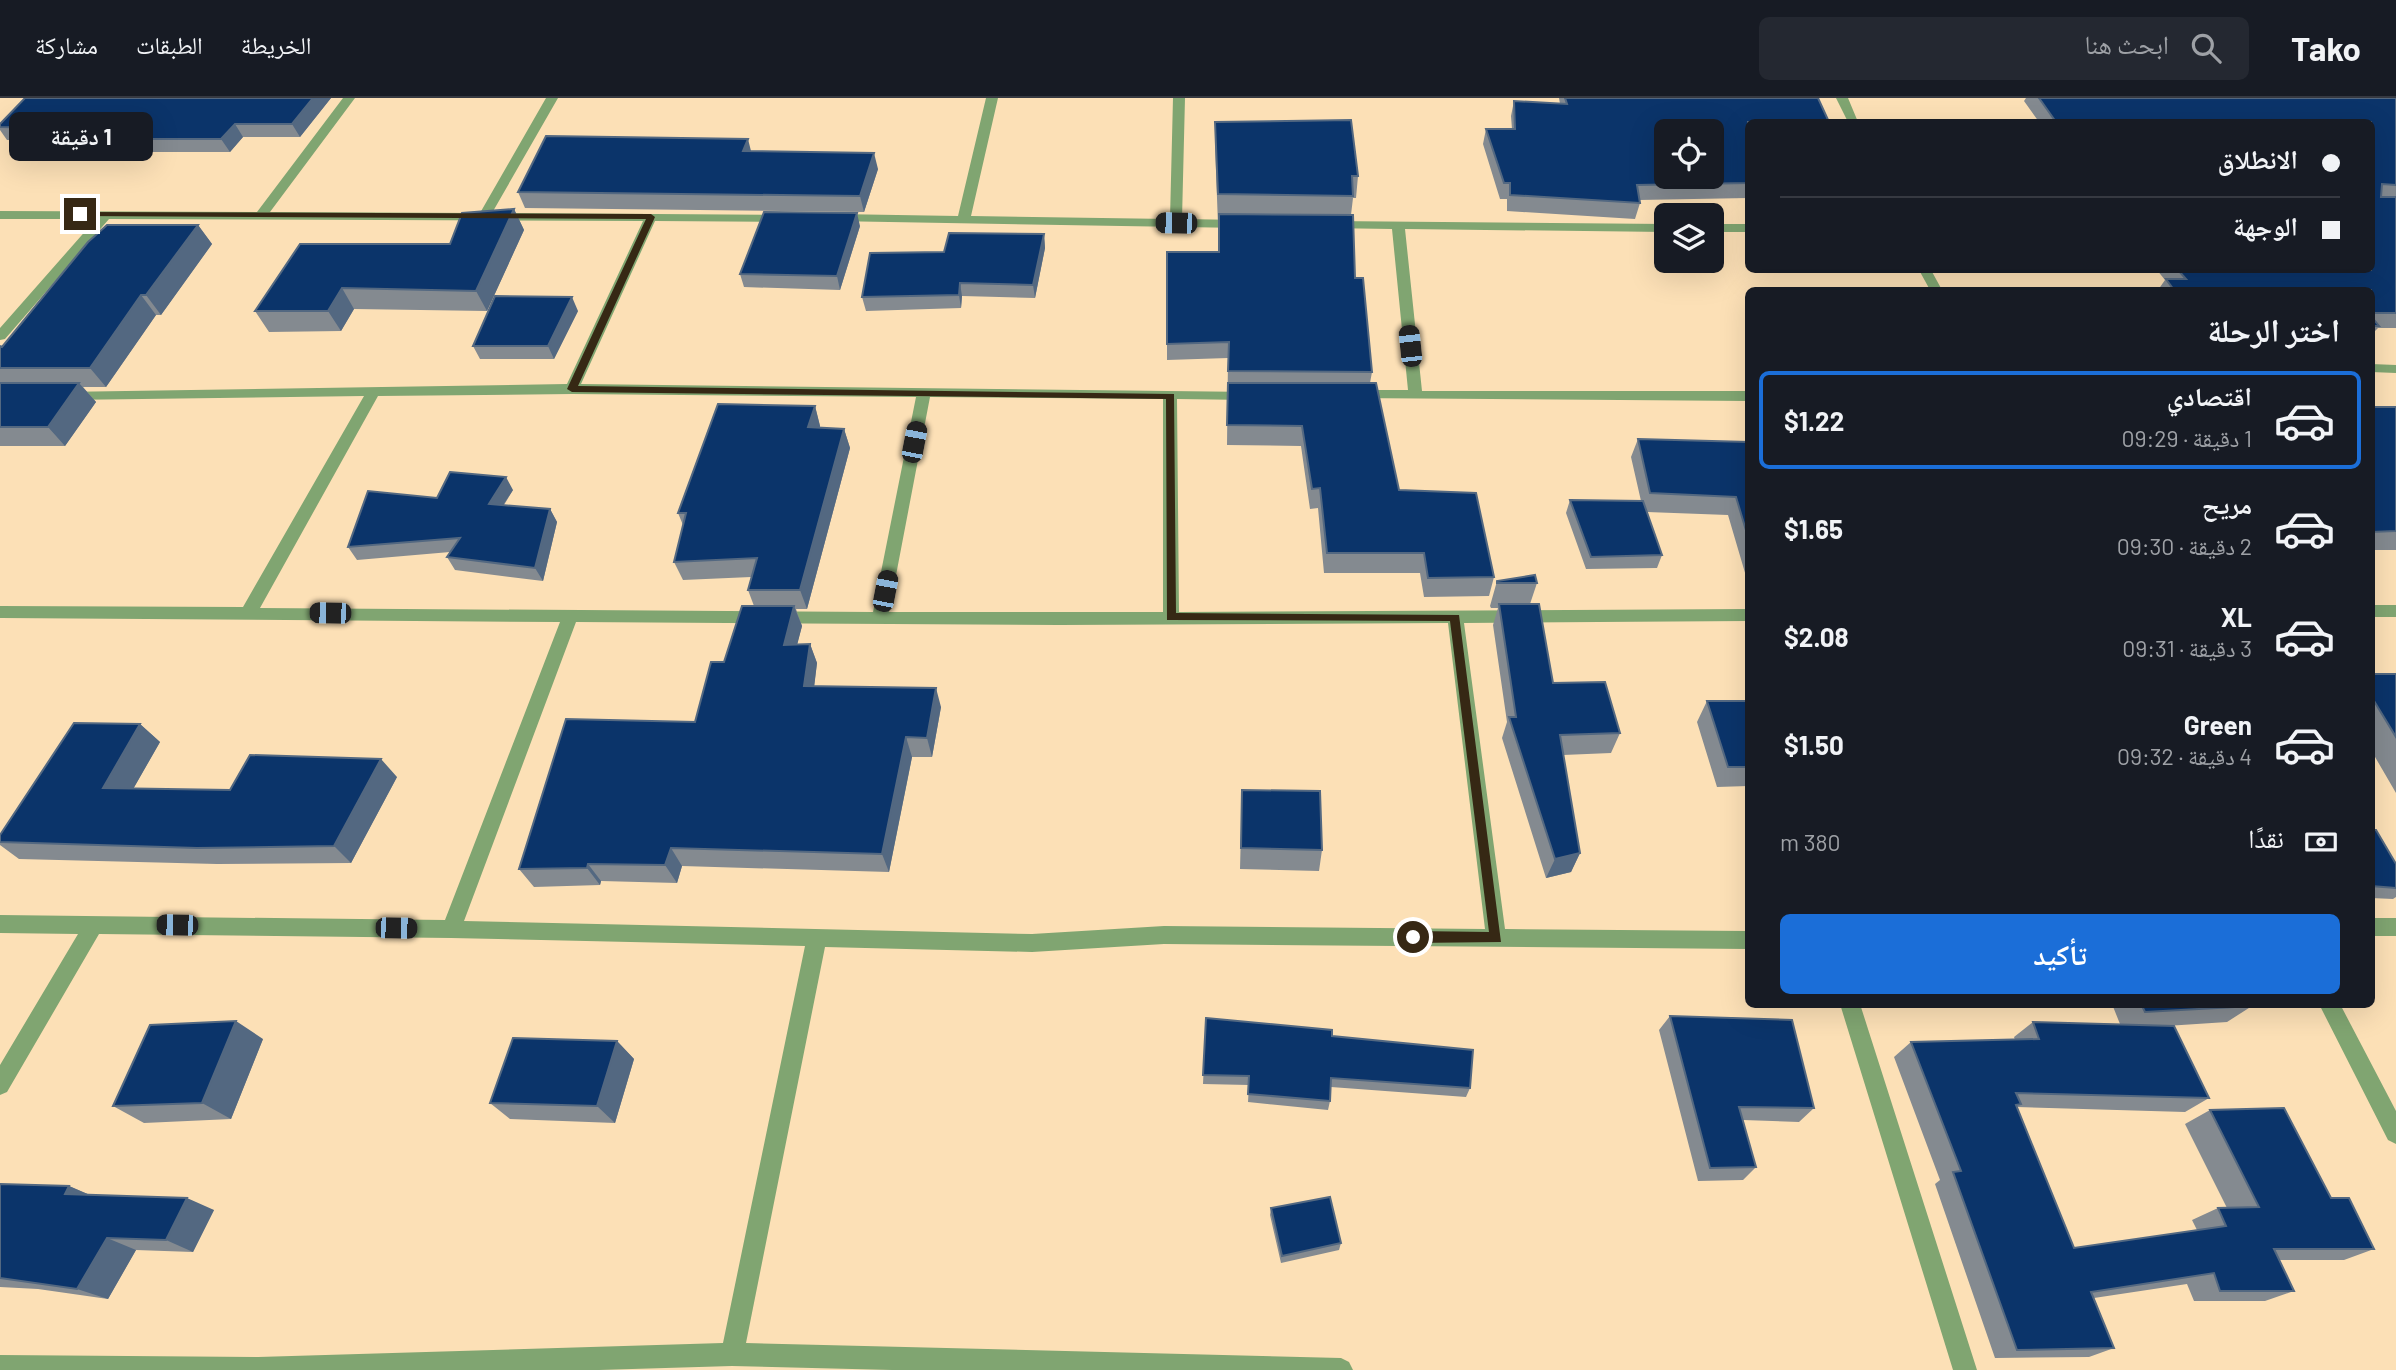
<!DOCTYPE html>
<html lang="ar">
<head>
<meta charset="utf-8">
<style>
  :root { --surface:#171b24; --page:#242831; --text:#f1f3f6; --muted:#9ea1a6; --line:#363941; --accent:#1b6ed8 }
  body { margin:0; font-family:Barlow,"Noto Naskh Arabic",sans-serif; background:var(--page); color:var(--text); direction:rtl; height:100vh; display:flex; flex-direction:column; font-size:26px; white-space:nowrap }
  * { box-sizing:border-box; margin:0 }
  p { font-size:23px; color:var(--muted) }
  .icon { flex:none; width:38px; height:38px; fill:none; stroke:currentColor; stroke-width:2; stroke-linecap:round; stroke-linejoin:round }
  .map { position:relative; flex:1; overflow:hidden; direction:ltr }
  .details { position:absolute; left:1745px; top:189px; width:630px; height:721px; display:flex; flex-direction:column; background:var(--surface); border-radius:10px; box-shadow:0 7px 28px #0002; direction:rtl }
  .details>* { flex:none }
  .banner { position:absolute; left:1745px; top:21px; width:630px; height:154px; border-radius:10px; box-shadow:0 7px 28px #0002; direction:rtl; display:grid; align-content:center; height:154px; padding:0 35px; background:var(--surface) }
  .tools { position:absolute; left:1654px; top:21px; display:grid; gap:14px }
  .tools a { display:grid; place-items:center; width:70px; height:70px; border-radius:10px; background:var(--surface); box-shadow:0 7px 28px #0002; font-size:35px }
  .end { position:absolute; width:32px; height:32px; margin:-16px; border:9px solid #362814; background:#fff; box-shadow:0 0 0 4px #fff }
  .from { border-radius:50% }
  .bubble { position:absolute; height:49px; border-radius:10px; background:var(--surface); box-shadow:0 7px 28px #0002; font-size:23px; font-weight:700; line-height:49px; text-align:center; direction:rtl }
  .car { position:absolute; width:21px; height:42px; margin:-21px -10px; border-radius:9px; box-shadow:0 0 5px 2px #0007; background:linear-gradient(#222 24%,#8ab4d8 0 40%,#222 0 76%,#8ab4d8 0 86%,#222 0) }
  .banner b { display:flex; align-items:center; gap:24px; height:66px; font-size:26px }
  .banner b+b { border-top:2px solid var(--line) }
  .banner i { width:18px; height:18px; background:var(--text) }
  ul { padding:0; list-style:none }
  li { display:flex; align-items:center; gap:21px; height:98px; margin:0 14px 10px; padding:0 21px; border:4px solid transparent; border-radius:10px }
  li div { flex:1 }
  li b { display:block; font-size:26px }
  li em { font-style:normal; font-weight:700 }
  li.selected { border-color:var(--accent) }
  li>.icon { width:63px; height:63px; stroke-width:1.5 }
  h2 { padding:0 35px; font-size:32px; line-height:84px }
  .pay { display:flex; align-items:center; gap:18px; height:77px; padding:0 35px; font-size:26px }
  .pay p { margin-inline-start:auto }
  .primary-button { display:flex; gap:14px; margin-top:auto; padding:14px 35px }
  .primary-button a { flex:1; height:80px; border-radius:10px; background:var(--accent); color:#fff; font-size:28px; font-weight:700; line-height:80px; text-align:center }
  header { display:flex; align-items:center; gap:42px; box-sizing:border-box; height:98px; padding:0 35px; background:var(--surface); border-bottom:2px solid var(--line) }
  header strong { font-size:33px }
  nav { display:flex; gap:38px; margin-inline-start:auto; font-size:24px }
  .search { width:490px; height:63px; background:var(--page); display:flex; align-items:center; gap:18px; box-sizing:border-box; padding:0 24px; border-radius:10px; color:var(--muted); font-size:26px }
  .map>svg:first-child { display:block }
  .lines { fill:none; stroke-linecap:round; stroke-linejoin:round }
  .minor { fill:#80a571; fill-rule:evenodd }
  .wall { fill:#848a90 }
  .shaded-wall { fill:#536881 }
  .building { fill:#0b346a; stroke:#536881; stroke-width:2; fill-rule:evenodd }
  .route { fill:#362814 }
</style>
</head>
<body>
<header>
<strong>Tako</strong>
<div class="search"><svg class="icon" aria-label="search" viewBox="0 0 24 24"><circle cx="10" cy="10" r="6"/><path d="M15 15l6 6"/></svg>ابحث هنا</div>
<nav><a>الخريطة</a><a>الطبقات</a><a>مشاركة</a></nav>
</header>
<div class="map">
<svg width="2396" height="1272" viewBox="0 0 2396 1272">
  <rect width="100%" height="100%" fill="#fce0b6"/>
  <g class="lines">
    <path class="minor" d="M343 0H355L270 114 480 115 546 0H558L492 115 788 117V123L784 124 655 123 581 286 1254 294 1256 297 1249 302 1177 301 1179 514 1748 511V523L1464 525 1505 831 1748 833V851L1164 846 1032 854 825 849 746 1245 1341 1260 1349 1264 1353 1272H892L732 1268 599 1272H0V1257L258 1259 723 1245 805 848 451 840 99 836 7 994 0 997V967L78 836 0 835V817L445 822 560 524 0 520V508L243 509 364 298 66 302 59 297 61 294 567 286 643 123 109 121 5 241 0 242V230L96 121H0V113L257 114ZM572 296 916 299 873 514 260 510 378 298ZM930 299 1163 301V514H889ZM576 524 1059 527 1448 525 1485 831 1164 828 1032 836 464 823Z
      M986 0H998L971 118 1170 121 1173 0H1185L1182 121 1242 122 1248 126 1242 130 832 123V117L836 116 958 118Z
      M1836 0H1848L1858 24H1848Z
      M1330 123 1666 126V134L1405 131 1422 293H1748V303L1349 300 1347 297 1354 292H1408L1392 131 1326 130 1324 127Z
      M1712 126H1748V134H1712Z
      M1919 172H1931L1942 192H1930Z
      M2371 266 2396 267V275L2371 274Z
      M2371 507H2396V519H2371Z
      M2371 820H2396V838H2371Z
      M1840 906H1860L1977 1272H1953Z
      M2319 906H2340L2396 1013V1046L2388 1042Z"/>
  </g>
  <path class="wall" d="M25 0H331L300 39H243L230 54H99L91 43 7 42 0 32V26Z
    M1559 0H1818L1748 24V100L1639 102 1640 105 1635 121 1507 113V101H1500L1483 46 1486 31H1512L1511 18 1514 3 1560 6Z
    M2026 0H2396V230H2378L2371 237V192H2158L2165 182 2157 172H2371V24H2039L2024 3Z
    M1215 24 1358 78 1356 100H1353L1351 117 1355 180 1372 274 1370 285 1399 392 1494 479 1489 498 1424 499 1420 475H1324L1318 410 1310 411 1301 348 1227 347 1228 260 1167 262V154H1219L1215 46Z
    M751 53 878 71 864 114 525 110 518 94Z
    M514 111 524 132 487 213 354 211 341 233 269 234 255 213 450 146Z
    M198 127 212 146 161 217H156L106 289H83L96 304 65 348H0V248L2 249Z
    M860 128 840 192 744 189 740 176Z
    M1044 136 1045 150 1035 200 962 198 961 210 866 213 862 199 944 154Z
    M578 213 554 261H480L473 248Z
    M815 308 820 328V330L844 331 850 350 807 511H796L802 528 797 546H810L817 565 814 588 941 609 932 659H912L889 774 682 768 677 785 601 783 600 787 534 789 519 771 695 624 724 564 754 508 748 492 751 479 683 482 674 464 683 427 678 415Z
    M2371 309H2396V452H2371Z
    M1638 341 1748 344V485L1728 417 1647 414 1662 457 1657 470 1586 471 1566 415 1570 402 1641 403 1631 359Z
    M513 392 504 407 550 411 557 424 543 483 455 472 447 459 450 454 357 462 348 449 437 400Z
    M1497 483 1537 485 1530 506 1553 585 1620 635 1611 655 1563 657 1580 755 1571 774 1546 780 1502 640 1507 624 1493 527 1498 510H1491L1490 508Z
    M2371 576H2396V695L2371 652Z
    M1707 603H1748V688L1717 689 1697 624Z
    M140 626 160 644 133 691 230 692 397 679 351 765 217 766 19 761 0 747V737Z
    M1242 692 1322 752 1319 773 1240 771Z
    M2371 732 2396 766V799L2393 801 2371 800Z
    M2112 906H2252V908L2227 924 2166 928 2209 1000 2185 1014 2017 1009 2074 1150 2197 1132 2192 1122 2218 1110H2227L2185 1026 2210 1012 2331 1100 2374 1151 2344 1162H2279L2294 1193 2265 1203H2194L2187 1186 2094 1200 2114 1250 2089 1259 1995 1260 1935 1086 1940 1082 1894 959 1911 944 2015 942 2014 939 2033 924 2120 926Z
    M1670 918 1814 1010 1799 1024 1743 1022 1756 1069 1743 1082 1698 1083 1659 932Z
    M1206 920 1332 938 1470 990 1466 999 1331 989 1330 1003 1328 1012 1248 1004 1249 987 1203 986Z
    M263 941 231 1021 144 1025 113 1008Z
    M617 943 634 961 615 1025 510 1021 490 1005Z
    M0 1086 69 1088 90 1097 214 1112 193 1154 136 1152 108 1201 38 1191 0 1189Z
    M1271 1110 1341 1145 1339 1152 1281 1165 1270 1117Z"/>
  <path class="shaded-wall" d="M313 0H331L300 39 292 26Z
    M235 26 243 39 230 54 221 41Z
    M748 41 752 57 743 53Z
    M874 55 878 71 864 114 860 98Z
    M514 111 524 132 487 213 476 193Z
    M857 115 860 128 840 192 837 178Z
    M198 127 212 146 161 217 146 197Z
    M1044 136 1045 150 1035 200 1033 187Z
    M960 185 962 198 961 210 959 197Z
    M342 190 354 211 341 233 328 213Z
    M141 197 156 217 106 289 90 270Z
    M572 199 578 213 554 261 548 248Z
    M79 285 96 304 65 348 48 329Z
    M815 308 820 328 814 349 808 329Z
    M844 331 850 350 807 511 800 492Z
    M506 379 513 392 496 418 489 406Z
    M550 411 557 424 543 483 535 470Z
    M794 508 802 528 792 567 784 547Z
    M810 546 817 565 812 607 804 588Z
    M936 590 941 609 932 659 927 640Z
    M140 626 160 644 124 707 103 690Z
    M906 639 912 659 889 774 882 756Z
    M381 661 397 679 351 765 334 748Z
    M671 750 682 768 677 785 665 767Z
    M1580 755 1571 774 1546 780 1555 761Z
    M588 766 601 783 600 787 587 770Z
    M236 923 263 941 231 1021 202 1005Z
    M617 943 634 961 615 1025 597 1008Z
    M69 1088 99 1101 65 1096Z
    M187 1100 214 1112 193 1154 166 1142Z
    M107 1140 136 1152 108 1201 77 1191Z"/>
  <path class="building" d="M25 0H313L292 26H235L221 41H89L97 31 0 29V26Z
    M1565 0H1818L1829 24H1748V85L1637 87 1640 105 1510 97V85H1504L1486 31H1515L1514 3 1567 6ZM1666 33H1712V79H1666Z
    M2039 0H2396V87L2382 86 2381 99H2396V215H2371V192H2174L2166 181H2186L2178 172H2371V24H2056Z
    M1351 22 1358 78H1352L1353 98 1218 96 1215 24Z
    M546 38 748 41 743 53 874 55 860 98 518 94Z
    M514 111 476 193 342 190 328 213H255L300 146H450L462 115Z
    M764 114 857 115 837 178 740 176Z
    M1219 116 1353 117 1355 180H1363L1372 274 1228 273 1229 244 1167 246V154H1219Z
    M107 127H198L146 197H141L90 270H0V248L2 249 88 144Z
    M949 135 1044 136 1033 187 960 185 959 197 862 199 870 155 944 154Z
    M495 198 572 199 548 248H473Z
    M2371 218 2379 228H2371Z
    M0 285H79L48 329H0Z
    M1228 285H1376L1399 392 1476 395 1494 479 1428 480 1424 455H1327L1320 390 1312 391 1302 328 1227 327Z
    M718 306 815 308 808 329 844 331 800 492H748L757 460 674 464 686 415H678Z
    M2371 309H2396V433L2371 434Z
    M1638 341 1748 344V439L1736 399 1650 395Z
    M450 374 506 379 489 406 550 411 535 470 447 459 460 440 348 449 368 393 437 400Z
    M1570 402 1643 403 1662 457 1591 459Z
    M1535 477 1537 485H1497V483Z
    M1499 506H1539L1553 585 1605 584 1620 635 1560 637 1580 755 1555 761 1509 619H1516Z
    M742 508H794L784 547 810 546 804 588 936 590 927 640 906 639 882 756 671 750 665 767 588 766 587 770 519 771 566 621 695 624 711 564H724Z
    M2371 576H2396V639L2371 598Z
    M1707 603H1748V669H1728Z
    M74 625 140 626 103 690 230 692 250 657 381 661 334 748 197 750 0 744V737Z
    M1242 692 1320 693 1322 752 1241 750Z
    M2371 732H2376L2396 766V790L2371 788Z
    M2141 906H2252V908L2145 914Z
    M1670 918 1792 922 1814 1010 1739 1009 1756 1069 1710 1070Z
    M1206 920 1332 932V938L1473 952 1470 990 1331 980 1330 1003 1248 996 1249 978 1203 977Z
    M236 923 202 1005 113 1008 150 927Z
    M2033 924 2174 928 2209 1000 2016 995 2021 1006 2016 1007 2074 1150 2226 1128 2218 1110 2259 1109 2210 1012 2284 1010 2331 1100H2349L2374 1151H2274L2294 1193H2220L2214 1175 2091 1194 2114 1250 2017 1252 1953 1074 1961 1073 1911 944 2039 941Z
    M513 940 617 943 597 1008 490 1005Z
    M0 1086 69 1088 65 1096 187 1100 166 1142 107 1140 77 1191 0 1180Z
    M1330 1099 1341 1145 1282 1158 1271 1110Z"/>
  <path class="route" d="M80 114 651 116 655 119 578 288 1174 296 1176 515 1459 517 1501 844 1413 845 1407 839 1413 833 1489 834 1450 523 1167 522 1166 301 572 294 567 291 646 121 78 118Z"/>
</svg>
<div class="tools">
<a><svg class="icon" aria-label="locate" viewBox="0 0 24 24"><circle cx="12" cy="12" r="6"/><path d="M12 2v4M12 18v4M2 12h4M18 12h4"/></svg></a>
<a><svg class="icon" aria-label="layers" viewBox="0 0 24 24"><path d="M12 4l9 5-9 5-9-5zM3 14l9 5 9-5"/></svg></a>
</div>
<i class="end from" style="left:1413px;top:839px"></i>
<i class="end" style="left:80px;top:116px"></i>
<div class="bubble" style="left:9px;top:14px;width:144px">1 دقيقة</div>
<i class="car" style="left:1176px;top:125px;rotate:271deg"></i>
<i class="car" style="left:1410px;top:248px;rotate:354deg"></i>
<i class="car" style="left:914px;top:344px;rotate:11deg"></i>
<i class="car" style="left:885px;top:493px;rotate:11deg"></i>
<i class="car" style="left:330px;top:515px;rotate:271deg"></i>
<i class="car" style="left:177px;top:827px;rotate:271deg"></i>
<i class="car" style="left:396px;top:830px;rotate:91deg"></i>
<div class="banner">
<b><i class="from"></i>الانطلاق</b>
<b><i></i>الوجهة</b>
</div>
<section class="details">
<h2>اختر الرحلة</h2>
<ul>
<li class="selected"><svg class="icon" aria-label="car" viewBox="0 0 24 24"><path d="M5 17H2v-5l4-1 3-4h7l3 4 3 1v5h-3M9 17h6M6 11h13"/><circle cx="7" cy="17" r="2"/><circle cx="17" cy="17" r="2"/></svg><div><b>اقتصادي</b><p>1 دقيقة · 09:29</p></div><em>$1.22</em></li>
<li><svg class="icon" aria-label="car" viewBox="0 0 24 24"><path d="M5 17H2v-5l4-1 3-4h7l3 4 3 1v5h-3M9 17h6M6 11h13"/><circle cx="7" cy="17" r="2"/><circle cx="17" cy="17" r="2"/></svg><div><b>مريح</b><p>2 دقيقة · 09:30</p></div><em>$1.65</em></li>
<li><svg class="icon" aria-label="car" viewBox="0 0 24 24"><path d="M5 17H2v-5l4-1 3-4h7l3 4 3 1v5h-3M9 17h6M6 11h13"/><circle cx="7" cy="17" r="2"/><circle cx="17" cy="17" r="2"/></svg><div><b>XL</b><p>3 دقيقة · 09:31</p></div><em>$2.08</em></li>
<li><svg class="icon" aria-label="car" viewBox="0 0 24 24"><path d="M5 17H2v-5l4-1 3-4h7l3 4 3 1v5h-3M9 17h6M6 11h13"/><circle cx="7" cy="17" r="2"/><circle cx="17" cy="17" r="2"/></svg><div><b>Green</b><p>4 دقيقة · 09:32</p></div><em>$1.50</em></li>
</ul>
<div class="pay"><svg class="icon" aria-label="cash" viewBox="0 0 24 24"><path d="M3 7h18v10H3z"/><circle cx="12" cy="12" r="2"/></svg>نقدًا<p>380 m</p></div>
<div class="primary-button"><a>تأكيد</a></div>
</section>
</div>
</body>
</html>
